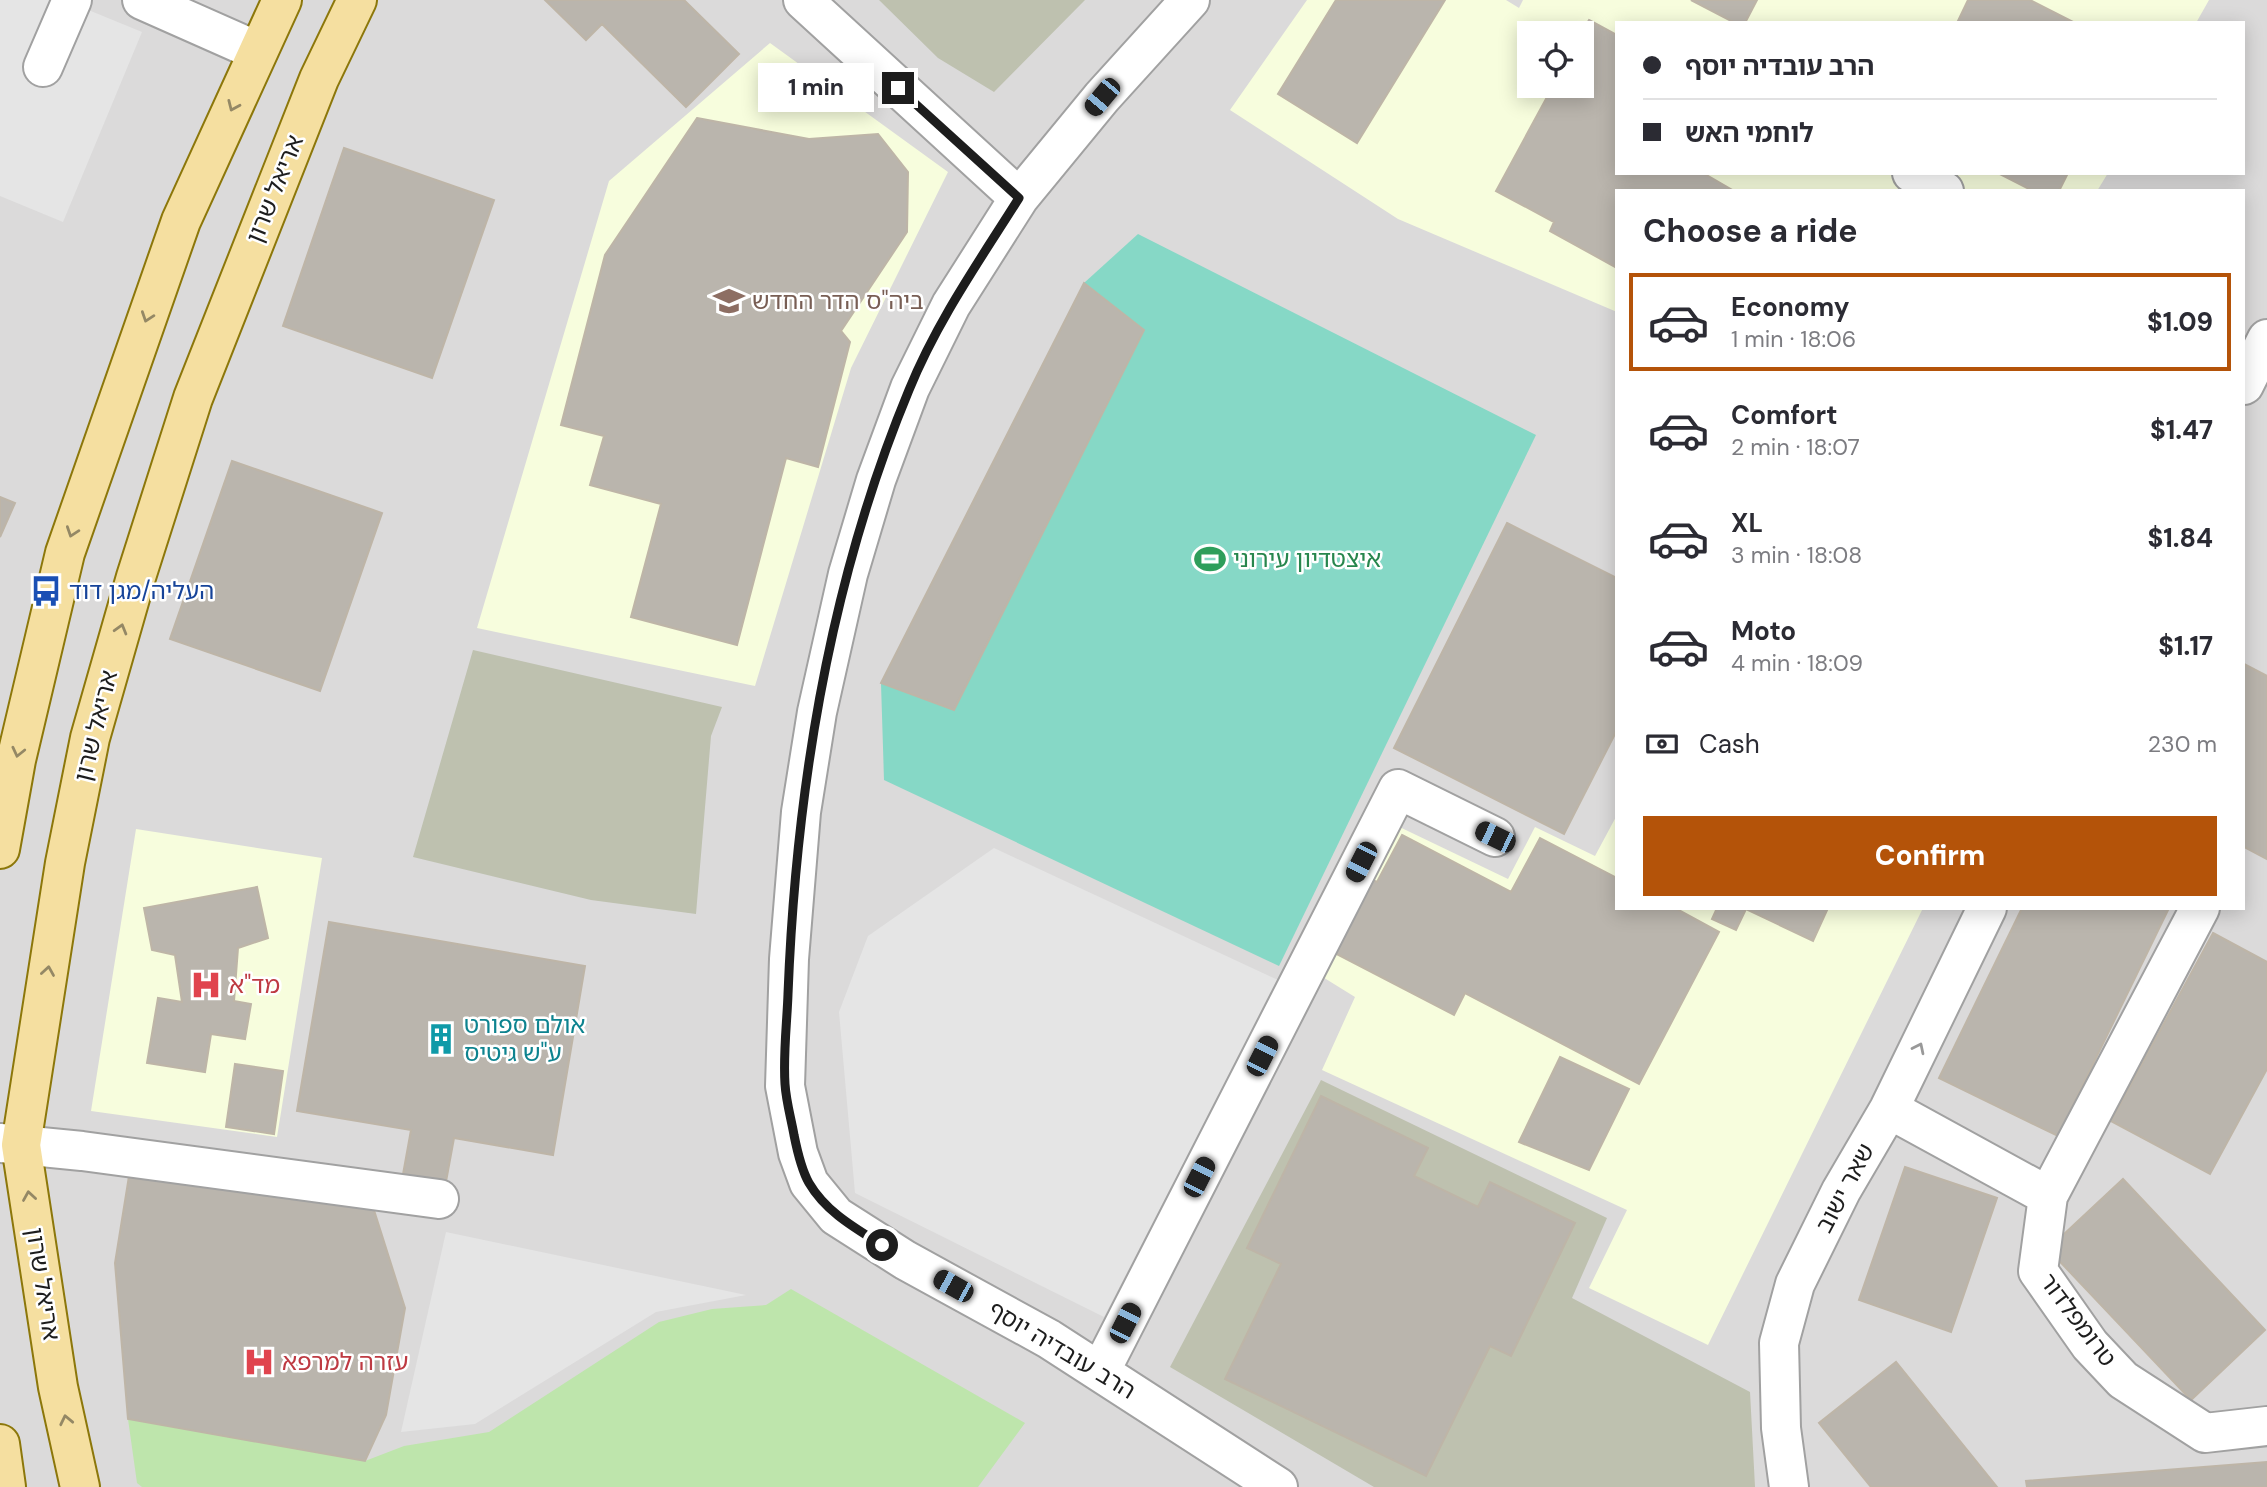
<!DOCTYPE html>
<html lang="en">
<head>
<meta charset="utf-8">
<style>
  :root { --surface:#fff; --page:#f7f7f7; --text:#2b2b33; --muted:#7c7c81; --line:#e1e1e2; --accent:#b45309 }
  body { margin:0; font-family:"DM Sans","Noto Sans Hebrew",sans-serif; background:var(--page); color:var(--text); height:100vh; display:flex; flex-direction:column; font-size:26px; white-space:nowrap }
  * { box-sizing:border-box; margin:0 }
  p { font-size:23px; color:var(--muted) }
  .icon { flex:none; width:38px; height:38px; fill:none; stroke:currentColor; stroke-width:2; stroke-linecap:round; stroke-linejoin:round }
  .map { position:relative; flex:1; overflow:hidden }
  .side { position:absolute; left:1615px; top:189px; width:630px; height:721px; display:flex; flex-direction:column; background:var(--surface); border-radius:0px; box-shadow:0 4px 18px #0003 }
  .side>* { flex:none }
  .hud { position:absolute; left:1615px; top:21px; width:630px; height:154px; border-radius:0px; box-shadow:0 4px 18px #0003; display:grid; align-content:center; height:154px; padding:0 28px; background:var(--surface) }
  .tools { position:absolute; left:1517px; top:21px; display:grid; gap:14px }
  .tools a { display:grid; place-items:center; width:77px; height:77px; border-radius:0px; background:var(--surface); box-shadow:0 4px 18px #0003; font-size:35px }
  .end { position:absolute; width:32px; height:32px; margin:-16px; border:9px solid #1d1d1d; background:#fff; box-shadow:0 0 0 4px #fff }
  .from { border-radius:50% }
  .bubble { position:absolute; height:49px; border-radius:0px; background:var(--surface); box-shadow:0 4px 18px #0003; font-size:23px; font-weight:800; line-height:49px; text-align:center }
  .car { position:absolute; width:21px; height:42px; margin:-21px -10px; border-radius:9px; box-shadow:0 0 5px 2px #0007; background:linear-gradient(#222 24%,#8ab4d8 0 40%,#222 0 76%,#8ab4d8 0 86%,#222 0) }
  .hud b { display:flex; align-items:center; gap:24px; height:66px; font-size:26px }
  .hud b+b { border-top:2px solid var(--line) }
  .hud i { width:18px; height:18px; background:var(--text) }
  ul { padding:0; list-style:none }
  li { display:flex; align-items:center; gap:21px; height:98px; margin:0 14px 10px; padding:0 14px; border:4px solid transparent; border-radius:0px }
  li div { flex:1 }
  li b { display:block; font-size:26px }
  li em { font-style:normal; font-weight:800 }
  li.selected { border-color:var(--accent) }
  li>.icon { width:63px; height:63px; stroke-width:1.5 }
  h2 { padding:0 28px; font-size:32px; line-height:84px }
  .pay { display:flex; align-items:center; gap:18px; height:77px; padding:0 28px; font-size:26px }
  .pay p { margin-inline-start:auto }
  .button { display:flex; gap:14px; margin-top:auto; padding:14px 28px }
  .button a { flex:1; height:80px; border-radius:0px; background:var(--accent); color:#fff; font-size:28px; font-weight:800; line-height:80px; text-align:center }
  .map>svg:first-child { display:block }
  .residential { fill:#dbdada; fill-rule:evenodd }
  .education { fill:#f7fddd; fill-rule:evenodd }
  .construction { fill:#bec1af }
  .grass { fill:#bee5ac }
  .pitch { fill:#86d8c6 }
  .parking { fill:#e5e5e5 }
  .building { fill:#bab5ad; stroke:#beb5a7; stroke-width:2 }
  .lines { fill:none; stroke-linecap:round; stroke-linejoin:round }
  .minor-casing { stroke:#a1a1a1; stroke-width:42 }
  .major-casing { stroke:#8c770a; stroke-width:42 }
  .minor { stroke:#fff; stroke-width:38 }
  .major { stroke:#f5dfa0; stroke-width:38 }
  .oneway { stroke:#948865 }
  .oneway2 { stroke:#999 }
  .route { stroke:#1d1d1d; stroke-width:9 }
  .labels { text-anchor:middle; stroke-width:5; stroke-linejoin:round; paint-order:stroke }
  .street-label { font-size:24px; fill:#1d1d1d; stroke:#fff }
  .education-label { font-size:24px; fill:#785e54; stroke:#fff; text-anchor:start }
  .leisure-label { font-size:24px; fill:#27864d; stroke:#fff; text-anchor:start }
  .transit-label { font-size:24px; fill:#164399; stroke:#fff; text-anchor:start }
  .health-label { font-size:24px; fill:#be3a42; stroke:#fff; text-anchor:start }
  .culture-label { font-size:24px; fill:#0d838f; stroke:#fff; text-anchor:start }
</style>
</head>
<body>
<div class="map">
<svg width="2267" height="1487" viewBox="0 0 2267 1487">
  <rect width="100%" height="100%" fill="#edece3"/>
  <path class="residential" d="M0 0H2267V1487H0ZM1617 23H2244V173H1617ZM1530 33H1582V86H1530ZM1617 191H2244V908H1617Z"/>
  <path class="education" d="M1307 0H1506L1519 8 1523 0H2209L2196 23H1617V173H2108L2097 191H1617V312L1398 219 1230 110ZM1530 33H1582V86H1530Z
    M770 43 948 172 851 368 755 686 477 628 609 181Z
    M1617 815V908H1923L1708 1345 1589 1288 1627 1210 1322 1070 1355 997 1313 971 1387 821 1508 879 1535 827 1595 856Z
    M136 829 322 858 277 1137 91 1111Z"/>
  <path class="construction" d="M879 0H1085L994 92 938 58Z
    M473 650 722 707 711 736 696 914 591 900 413 857Z
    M1321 1080 1607 1218 1572 1298 1750 1392 1755 1487H1374L1170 1367Z"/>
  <path class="grass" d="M791 1289 1025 1423 978 1487H142L137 1483 128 1419 365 1461 404 1446 489 1432 659 1322 712 1309 766 1305Z"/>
  <path class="pitch" d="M1138 234 1536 435 1279 966 884 780 881 683 1084 283Z"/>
  <path class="parking" d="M0 0H64L142 32 63 222 0 196Z
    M994 848 1278 980 1104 1317 855 1193 839 1012 868 936Z
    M446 1232 746 1295 656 1312 475 1424 401 1432Z"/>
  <path class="building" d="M545 0H684L739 54 686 107 602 24 586 40Z
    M1336 0H1445L1357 143 1278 94Z
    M1691 0H1757L1745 23H1735Z
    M1968 0H2030L2075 23H1957Z
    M1589 20 1617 35V173H1703L1734 191H1617V268L1550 231 1554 222 1496 191 1553 86H1582L1581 33Z
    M697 118 809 139 878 134 908 172 907 232 841 331 850 342 818 467 786 458 737 645 631 617 661 504 590 485 604 436 561 425 605 255Z
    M344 148 494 200 432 378 283 326Z
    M1998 173H2068L2059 191H2033Z
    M1084 283 1144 330 954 710 881 683Z
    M232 461 382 513 320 691 170 639Z
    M0 497 15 503 0 537Z
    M1507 523 1617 578V730L1564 834 1394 748Z
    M2244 664 2267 676V859L2244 847Z
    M1402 835 1511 892 1540 838 1617 878V908H1675L1719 932 1639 1084 1465 993 1454 1015 1329 950 1368 877 1377 882Z
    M257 887 268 938 238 948 234 1001 251 1004 245 1039 211 1034 205 1072 147 1063 158 998 182 1002 175 955 152 950 144 908Z
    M1717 908H1828L1813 941 1746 909 1736 930 1712 919Z
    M2022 908H2169L2058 1136 1939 1078Z
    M329 922 585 966 553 1155 454 1138 445 1187 402 1180 411 1130 297 1111Z
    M2213 933 2267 962V1069L2210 1174 2111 1121Z
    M1560 1057 1629 1089 1589 1170 1519 1142Z
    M235 1064 283 1071 274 1134 226 1127Z
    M1321 1096 1428 1148 1414 1176 1478 1207 1490 1182 1575 1223 1511 1356 1490 1346 1426 1476 1225 1379 1281 1264 1247 1248Z
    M1905 1167 1997 1198 1951 1332 1859 1300Z
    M129 1176 372 1204 405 1308 386 1415 365 1461 128 1419 115 1263Z
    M2123 1179 2265 1330 2191 1400 2048 1249Z
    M1896 1362 1997 1487H1871L1819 1423Z
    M2267 1462V1487H2027L2026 1481Z"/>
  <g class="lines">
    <defs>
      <path id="minor" d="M142 0 257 51
        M803 0 1019 198
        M1190 0 1102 97 1019 198 951 305 910 388 876 480 848 574 817 712 801 812 789 959 785 1086 798 1153 809 1183 836 1216 905 1260 1049 1339 1278 1487
        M43 67 72 0
        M1912 173 1944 191
        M2244 385 2267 339
        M1889 1109 2048 1196 2038 1271 2090 1345 2123 1380 2205 1433 2267 1426
        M0 1143 82 1151 439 1199
        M2048 1196 2200 908
        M1100 1372 1398 789 1495 837
        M1789 1487 1781 1428 1779 1343 1795 1284 1841 1191 1889 1109 1987 908"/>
      <path id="major" d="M0 849 16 760 65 553 181 221 282 0
        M0 1444 6 1487
        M80 1487 58 1387 21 1145 65 863 90 738 136 577 193 398 319 79 357 0"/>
    </defs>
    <use href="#minor" class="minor-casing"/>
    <use href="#major" class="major-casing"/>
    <use href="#minor" class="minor"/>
    <use href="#major" class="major"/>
  </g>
  <defs><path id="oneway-chevron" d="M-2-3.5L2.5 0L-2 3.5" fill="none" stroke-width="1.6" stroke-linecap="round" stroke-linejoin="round" transform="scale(1.75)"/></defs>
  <g class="oneway">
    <use href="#oneway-chevron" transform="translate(233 106) rotate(114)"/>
    <use href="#oneway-chevron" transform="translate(147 317) rotate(109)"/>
    <use href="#oneway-chevron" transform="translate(72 532) rotate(109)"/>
    <use href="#oneway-chevron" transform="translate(121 629) rotate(-74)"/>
    <use href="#oneway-chevron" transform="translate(18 752) rotate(103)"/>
    <use href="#oneway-chevron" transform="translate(48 971) rotate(-81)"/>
    <use href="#oneway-chevron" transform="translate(29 1196) rotate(-99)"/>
    <use href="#oneway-chevron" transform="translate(66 1420) rotate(-102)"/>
  </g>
  <use class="oneway2" href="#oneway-chevron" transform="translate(1919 1048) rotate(-64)"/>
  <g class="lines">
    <path class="route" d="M882 1245C855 1228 826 1212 809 1183 801 1169 797 1150 794 1135 791 1118 786 1101 785 1084 783 1054 787 1023 788 994 796 789 830 580 909 390 937 321 980 260 1019 198L898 88"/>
  </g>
  <defs>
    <symbol id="school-bare" viewBox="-9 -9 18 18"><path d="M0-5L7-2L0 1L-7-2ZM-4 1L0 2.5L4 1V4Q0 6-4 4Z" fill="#8d6e63" stroke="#fff" stroke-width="2.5" paint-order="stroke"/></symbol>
    <symbol id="stadium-bare" viewBox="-9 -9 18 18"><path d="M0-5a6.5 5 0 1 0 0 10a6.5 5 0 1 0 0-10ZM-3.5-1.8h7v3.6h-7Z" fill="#2e9e5b" stroke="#fff" stroke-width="2.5" paint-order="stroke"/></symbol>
    <symbol id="bus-bare" viewBox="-9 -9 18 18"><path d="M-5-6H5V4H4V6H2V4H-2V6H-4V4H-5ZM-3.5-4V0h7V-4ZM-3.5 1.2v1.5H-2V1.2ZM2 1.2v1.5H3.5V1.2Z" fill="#1a4fb4" stroke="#fff" stroke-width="2.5" paint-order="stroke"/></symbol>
    <symbol id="hospital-bare" viewBox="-9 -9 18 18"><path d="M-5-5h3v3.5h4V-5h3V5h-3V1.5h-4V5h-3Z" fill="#e0444e" stroke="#fff" stroke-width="2.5" paint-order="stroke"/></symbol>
    <symbol id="building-bare" viewBox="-9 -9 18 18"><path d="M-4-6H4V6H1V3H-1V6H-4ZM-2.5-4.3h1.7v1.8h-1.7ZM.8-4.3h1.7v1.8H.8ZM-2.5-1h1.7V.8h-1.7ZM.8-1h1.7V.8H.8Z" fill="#0f9aa8" stroke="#fff" stroke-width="2.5" paint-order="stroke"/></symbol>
  </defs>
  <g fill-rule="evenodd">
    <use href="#school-bare" x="707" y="279" width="44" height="44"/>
    <use href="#stadium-bare" x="1188" y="537" width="44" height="44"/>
    <use href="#bus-bare" x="24" y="569" width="44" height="44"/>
    <use href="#hospital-bare" x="184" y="963" width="44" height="44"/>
    <use href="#building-bare" x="419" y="1017" width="44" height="44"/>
    <use href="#hospital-bare" x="237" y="1340" width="44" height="44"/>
  </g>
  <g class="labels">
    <g class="street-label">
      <text transform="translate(275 189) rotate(-68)" y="8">אריאל שרון</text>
      <text transform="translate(96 726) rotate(-76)" y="8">אריאל שרון</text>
      <text transform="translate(1845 1188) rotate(-62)" y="8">שאר ישוב</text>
      <text transform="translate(43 1284) rotate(81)" y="8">אריאל שרון</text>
      <text transform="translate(2078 1320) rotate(53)" y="8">טרומפלדור</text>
      <text transform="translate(1062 1350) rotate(31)" y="8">הרב עובדיה יוסף</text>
    </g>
    <g class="education-label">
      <text x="752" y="309">ביה"ס הדר החדש</text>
    </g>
    <g class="leisure-label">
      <text x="1233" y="567">איצטדיון עירוני</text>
    </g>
    <g class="transit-label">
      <text x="69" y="599">העליה/מגן דוד</text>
    </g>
    <g class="health-label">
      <text x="229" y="993">מד"א</text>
      <text x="282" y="1370">עזרה למרפא</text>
    </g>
    <g class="culture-label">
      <text x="464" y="1033">אולם ספורט<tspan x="464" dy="28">ע"ש גיטיס</tspan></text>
    </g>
  </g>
</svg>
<div class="tools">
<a><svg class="icon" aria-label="locate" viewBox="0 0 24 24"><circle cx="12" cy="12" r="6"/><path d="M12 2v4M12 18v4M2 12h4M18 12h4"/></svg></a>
</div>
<i class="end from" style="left:882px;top:1245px"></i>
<i class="end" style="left:898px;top:88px"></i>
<div class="bubble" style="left:758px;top:63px;width:116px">1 min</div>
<i class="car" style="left:1102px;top:97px;rotate:220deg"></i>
<i class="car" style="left:1495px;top:837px;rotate:296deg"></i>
<i class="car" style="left:1361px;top:862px;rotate:207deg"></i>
<i class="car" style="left:1262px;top:1056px;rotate:27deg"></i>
<i class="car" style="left:1199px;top:1177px;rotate:27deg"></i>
<i class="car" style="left:953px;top:1286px;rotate:299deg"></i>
<i class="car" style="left:1125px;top:1323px;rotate:27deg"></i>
<div class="hud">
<b><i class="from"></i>הרב עובדיה יוסף</b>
<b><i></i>לוחמי האש</b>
</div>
<section class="side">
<h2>Choose a ride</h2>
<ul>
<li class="selected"><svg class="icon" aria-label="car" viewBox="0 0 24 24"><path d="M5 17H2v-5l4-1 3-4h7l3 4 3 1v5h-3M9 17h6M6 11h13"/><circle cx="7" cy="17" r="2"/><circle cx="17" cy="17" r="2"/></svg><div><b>Economy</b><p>1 min · 18:06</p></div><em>$1.09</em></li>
<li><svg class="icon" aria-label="car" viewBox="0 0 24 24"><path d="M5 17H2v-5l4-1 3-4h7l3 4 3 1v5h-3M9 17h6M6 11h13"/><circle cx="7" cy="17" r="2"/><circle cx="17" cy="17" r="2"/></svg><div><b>Comfort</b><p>2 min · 18:07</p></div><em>$1.47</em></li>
<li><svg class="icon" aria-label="car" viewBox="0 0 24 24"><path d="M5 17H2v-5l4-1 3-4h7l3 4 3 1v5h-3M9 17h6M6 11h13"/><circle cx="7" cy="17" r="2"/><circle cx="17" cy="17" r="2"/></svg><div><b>XL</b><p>3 min · 18:08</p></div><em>$1.84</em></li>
<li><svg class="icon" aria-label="car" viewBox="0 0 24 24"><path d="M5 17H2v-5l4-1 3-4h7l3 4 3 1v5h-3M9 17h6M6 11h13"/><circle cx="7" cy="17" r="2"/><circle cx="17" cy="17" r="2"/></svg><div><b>Moto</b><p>4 min · 18:09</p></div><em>$1.17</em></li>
</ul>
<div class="pay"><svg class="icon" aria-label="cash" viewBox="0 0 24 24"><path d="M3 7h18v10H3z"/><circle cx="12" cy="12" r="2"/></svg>Cash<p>230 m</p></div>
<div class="button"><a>Confirm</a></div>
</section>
</div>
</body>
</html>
